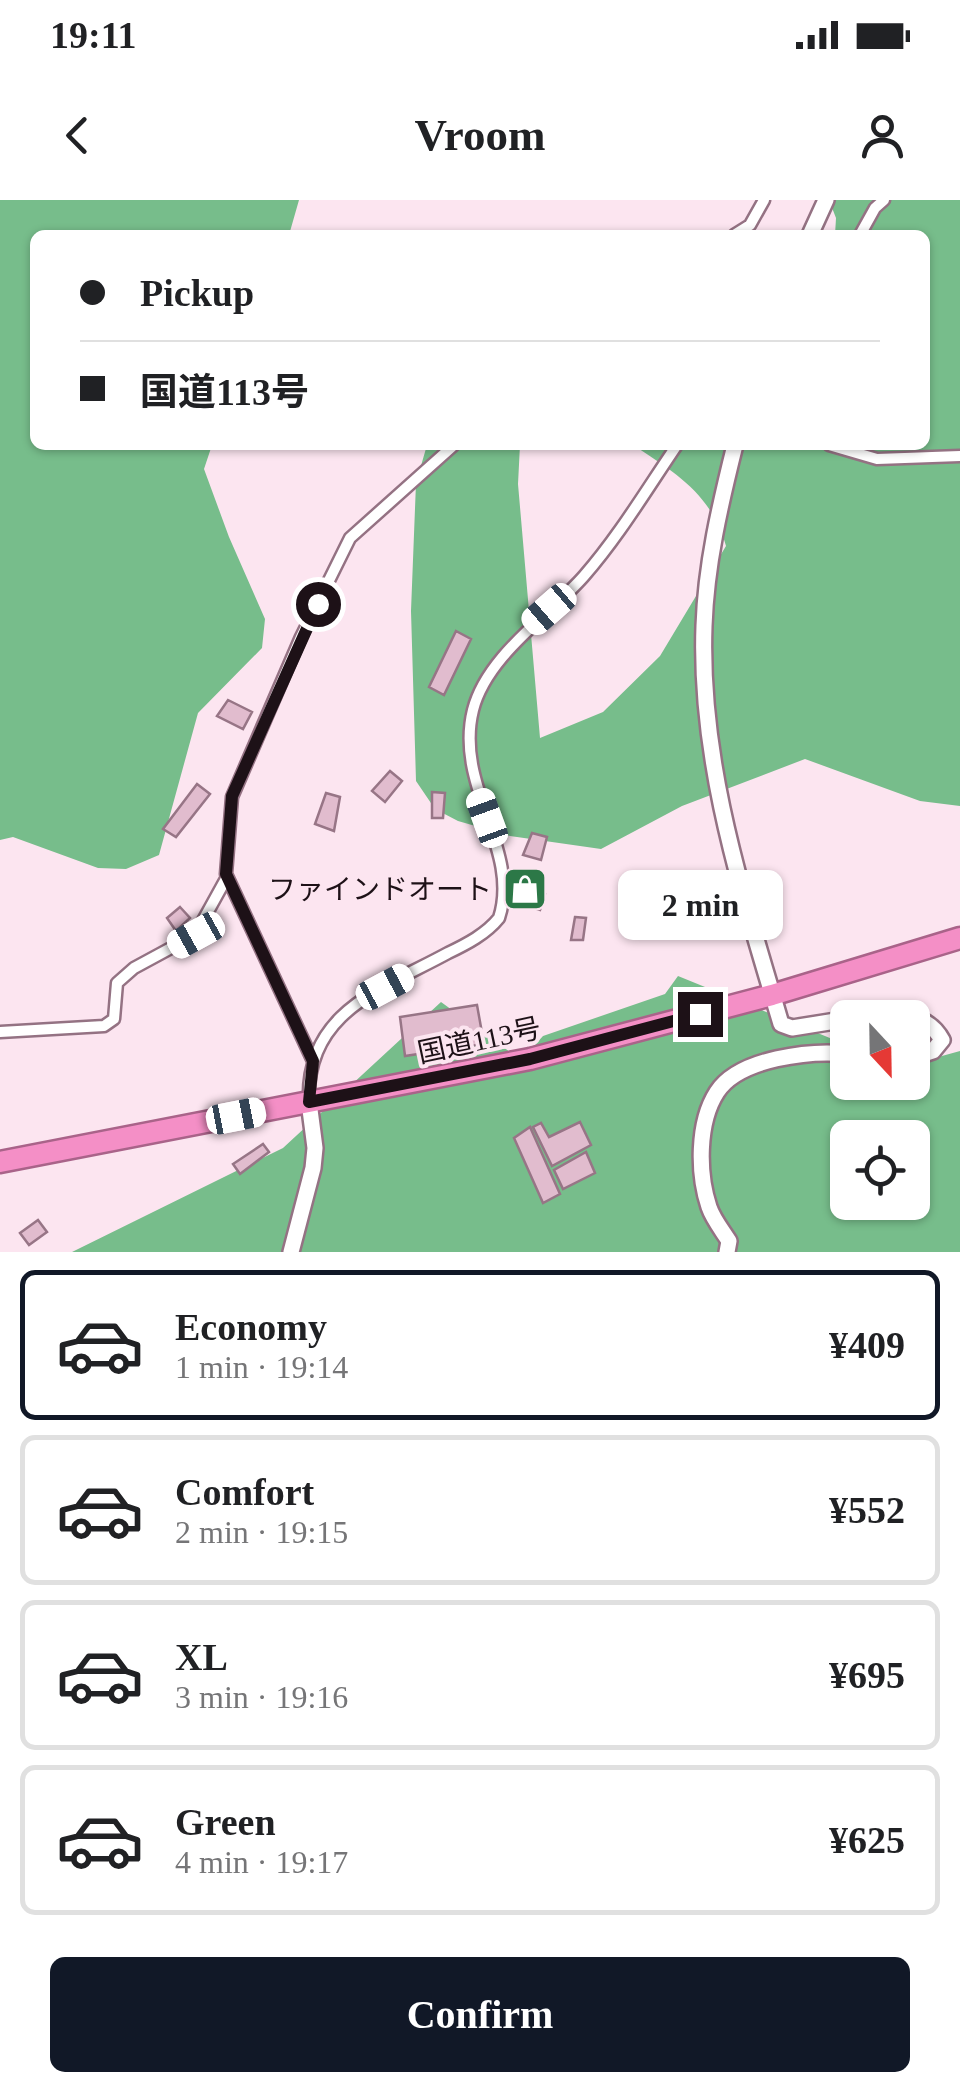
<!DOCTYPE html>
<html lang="en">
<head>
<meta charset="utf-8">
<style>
  :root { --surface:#fff; --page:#f6f6f6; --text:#202124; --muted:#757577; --line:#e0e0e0; --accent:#111827 }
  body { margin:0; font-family:"Times New Roman","Noto Sans JP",serif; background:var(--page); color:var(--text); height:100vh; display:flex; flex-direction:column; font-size:38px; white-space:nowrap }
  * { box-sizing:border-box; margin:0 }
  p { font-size:32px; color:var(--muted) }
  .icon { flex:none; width:55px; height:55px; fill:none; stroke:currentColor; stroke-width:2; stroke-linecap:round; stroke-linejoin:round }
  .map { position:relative; height:1052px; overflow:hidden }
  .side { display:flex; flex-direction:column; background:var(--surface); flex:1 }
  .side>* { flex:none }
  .top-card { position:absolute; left:30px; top:30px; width:900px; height:220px; border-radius:15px; box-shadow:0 2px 8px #0004; display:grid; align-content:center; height:220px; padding:0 50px; background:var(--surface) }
  .needle { width:65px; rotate:158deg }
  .fabs { position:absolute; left:830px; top:800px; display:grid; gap:20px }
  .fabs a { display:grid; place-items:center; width:100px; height:100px; border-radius:15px; background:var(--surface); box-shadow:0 2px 8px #0004; font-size:50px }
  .end { position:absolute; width:45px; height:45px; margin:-22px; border:12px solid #1d1117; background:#fff; box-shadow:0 0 0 5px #fff }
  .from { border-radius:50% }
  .bubble { position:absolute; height:70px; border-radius:15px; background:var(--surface); box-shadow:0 2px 8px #0004; font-size:32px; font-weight:700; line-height:70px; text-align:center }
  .car { position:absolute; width:30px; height:60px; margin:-30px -15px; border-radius:12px; box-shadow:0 0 8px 2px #0007; background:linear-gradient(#fff 24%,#345 0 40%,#fff 0 76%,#345 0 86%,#fff 0) }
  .top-card b { display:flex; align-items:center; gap:35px; height:95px; font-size:38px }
  .top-card b+b { border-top:2px solid var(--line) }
  .top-card i { width:25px; height:25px; background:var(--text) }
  ul { padding:18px 0 0; list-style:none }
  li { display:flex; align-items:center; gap:30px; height:150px; margin:0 20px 15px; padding:0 30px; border:5px solid var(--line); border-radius:15px }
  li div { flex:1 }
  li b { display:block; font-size:38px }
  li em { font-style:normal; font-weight:700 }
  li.active { border-color:var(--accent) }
  li>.icon { width:90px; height:90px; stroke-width:1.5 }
  .button { display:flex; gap:20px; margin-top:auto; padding:20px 50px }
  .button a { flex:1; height:115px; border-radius:15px; background:var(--accent); color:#fff; font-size:40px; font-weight:700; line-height:115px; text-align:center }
  .status { display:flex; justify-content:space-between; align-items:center; height:70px; padding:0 50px; background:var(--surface); direction:ltr }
  .status svg { height:28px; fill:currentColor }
  header { display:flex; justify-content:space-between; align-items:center; height:130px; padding:0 50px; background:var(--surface); font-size:45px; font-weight:700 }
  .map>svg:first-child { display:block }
  .forest { fill:#77bd8b; fill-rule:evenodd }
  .building { fill:#e1bcce; stroke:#977586; stroke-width:2.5 }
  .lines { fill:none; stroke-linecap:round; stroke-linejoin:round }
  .street-casing { stroke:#947283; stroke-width:15 }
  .secondary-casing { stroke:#947283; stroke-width:20 }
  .highway-casing { stroke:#a96389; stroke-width:25 }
  .street { stroke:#fff; stroke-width:10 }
  .secondary { stroke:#fff; stroke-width:15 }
  .highway { stroke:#f48fc6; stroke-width:20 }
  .route { stroke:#1d1117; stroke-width:12 }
  .labels { text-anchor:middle; stroke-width:8; stroke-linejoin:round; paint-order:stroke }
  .poi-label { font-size:28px; fill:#1d1117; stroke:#fce5f0; text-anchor:end }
  .street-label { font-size:28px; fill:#1d1117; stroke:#fce5f0 }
</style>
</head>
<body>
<div class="status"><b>19:11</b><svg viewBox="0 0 49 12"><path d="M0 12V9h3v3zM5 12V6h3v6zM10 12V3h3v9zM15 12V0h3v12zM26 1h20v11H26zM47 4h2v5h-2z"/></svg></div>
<header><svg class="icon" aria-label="back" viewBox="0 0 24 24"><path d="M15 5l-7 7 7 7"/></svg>Vroom<svg class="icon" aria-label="person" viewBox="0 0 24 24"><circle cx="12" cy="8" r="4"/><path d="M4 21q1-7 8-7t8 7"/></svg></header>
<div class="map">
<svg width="960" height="1052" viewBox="0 0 960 1052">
  <rect width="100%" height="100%" fill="#fce5f0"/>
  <path class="forest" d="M0 0H299L289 35H35V245H212L204 269 229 337 265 419 262 448 198 513 159 655 126 669 98 668 13 637 0 640Z
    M829 0H960V606L920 601 805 559 682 606 601 649 510 636 458 621 435 609 416 581 411 411 416 283 427 245H520L518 284 540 538 603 512 660 456 726 346C712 295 676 273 633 245H925V35H835L836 18Z
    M678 776 847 845 848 882H912L913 864 960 851V1052H72L283 948 441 802 521 860 543 836 665 794ZM848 938H912V1002H848Z"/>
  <path class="building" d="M456 431 471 439 444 495 429 487Z
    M228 500 252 512 243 529 217 516Z
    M390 571 402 581 385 602 372 591Z
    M197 584 210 594 176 637 163 629Z
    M432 592 445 593 443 618H432Z
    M326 593 340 597 334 631 315 624Z
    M532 633 547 637 541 660 523 655Z
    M521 687 545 694 540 710 517 703Z
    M180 707 190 718 176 731 167 718Z
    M575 717 586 718 583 740H571Z
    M477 805 484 844 405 856 400 817Z
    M580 922 591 945 552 966 533 927 541 923 549 937Z
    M530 927 560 994 543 1003 514 938Z
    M263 944 269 952 240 974 233 964Z
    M586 952 595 973 563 989 554 970Z
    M38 1020 47 1032 29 1045 20 1033Z"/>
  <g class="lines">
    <defs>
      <path id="street" d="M734 35 750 25 764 0
        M860 35 875 8 884 0
        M829 245 877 259 960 256
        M0 832 104 826 114 819 117 783 134 768 195 735 227 677
        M313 861 226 674 232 597 301 437 350 338 454 245
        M309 902C305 812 382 789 448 753 467 744 486 734 499 718 521 650 454 586 473 510 487 455 550 415 584 376 619 336 647 289 677 245"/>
      <path id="secondary" d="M810 35 826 0
        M735 245C720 305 706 365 704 426 699 564 743 694 781 824L792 828 848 819
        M861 818C890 814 926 810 942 840L933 851 912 858
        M291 1052 313 968 315 948 309 902
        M727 1052 729 1041C722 1030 713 1019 709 1007 698 974 697 923 717 892 739 858 811 850 848 854"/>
      <path id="highway" d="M0 962 530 859 772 795 960 738"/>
    </defs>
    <use href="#street" class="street-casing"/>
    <use href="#secondary" class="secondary-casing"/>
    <use href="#highway" class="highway-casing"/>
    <use href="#street" class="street"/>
    <use href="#secondary" class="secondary"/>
    <use href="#highway" class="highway"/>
  </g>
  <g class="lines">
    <path class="route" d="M318 404 232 596 226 674 313 861 309 902 530 859 700 814"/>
  </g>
  <defs>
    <symbol id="shop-square" viewBox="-11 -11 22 22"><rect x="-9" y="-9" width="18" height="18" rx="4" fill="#2c7847" stroke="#fce5f0"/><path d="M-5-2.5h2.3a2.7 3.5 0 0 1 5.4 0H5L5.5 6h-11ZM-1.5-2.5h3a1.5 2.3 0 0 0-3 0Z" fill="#fff"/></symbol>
  </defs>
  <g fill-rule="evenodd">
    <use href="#shop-square" x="500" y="664" width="50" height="50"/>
  </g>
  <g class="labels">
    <g class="poi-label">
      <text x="492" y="699">ファインドオート</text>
    </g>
    <g class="street-label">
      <text transform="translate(479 840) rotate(-12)" y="10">国道113号</text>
    </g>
  </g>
</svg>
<div class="fabs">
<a><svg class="needle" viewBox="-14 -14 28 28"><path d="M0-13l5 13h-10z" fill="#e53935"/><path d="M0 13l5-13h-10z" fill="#757577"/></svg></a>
<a><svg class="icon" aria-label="locate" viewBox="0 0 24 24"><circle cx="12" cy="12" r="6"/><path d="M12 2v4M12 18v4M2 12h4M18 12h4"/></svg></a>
</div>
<i class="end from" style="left:318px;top:404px"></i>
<i class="end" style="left:700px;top:814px"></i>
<div class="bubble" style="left:618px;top:670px;width:165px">2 min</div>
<i class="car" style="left:549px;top:409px;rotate:229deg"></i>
<i class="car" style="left:487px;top:618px;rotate:340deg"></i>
<i class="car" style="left:196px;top:735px;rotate:241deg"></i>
<i class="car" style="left:385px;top:787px;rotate:62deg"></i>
<i class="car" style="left:236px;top:916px;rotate:79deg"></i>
<div class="top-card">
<b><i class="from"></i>Pickup</b>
<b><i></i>国道113号</b>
</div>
</div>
<section class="side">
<ul>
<li class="active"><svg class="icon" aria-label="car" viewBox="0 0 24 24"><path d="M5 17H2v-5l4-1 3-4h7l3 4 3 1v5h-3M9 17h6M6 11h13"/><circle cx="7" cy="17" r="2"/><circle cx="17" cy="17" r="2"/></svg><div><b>Economy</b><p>1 min · 19:14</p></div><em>¥409</em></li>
<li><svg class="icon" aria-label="car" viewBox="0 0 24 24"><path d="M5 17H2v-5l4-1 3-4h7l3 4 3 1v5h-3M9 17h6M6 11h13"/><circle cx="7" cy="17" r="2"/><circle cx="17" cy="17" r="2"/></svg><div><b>Comfort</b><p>2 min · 19:15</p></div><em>¥552</em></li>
<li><svg class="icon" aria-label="car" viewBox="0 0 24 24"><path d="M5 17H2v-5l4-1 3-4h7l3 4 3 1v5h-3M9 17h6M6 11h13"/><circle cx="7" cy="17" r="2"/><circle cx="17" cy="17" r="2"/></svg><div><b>XL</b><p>3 min · 19:16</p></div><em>¥695</em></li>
<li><svg class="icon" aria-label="car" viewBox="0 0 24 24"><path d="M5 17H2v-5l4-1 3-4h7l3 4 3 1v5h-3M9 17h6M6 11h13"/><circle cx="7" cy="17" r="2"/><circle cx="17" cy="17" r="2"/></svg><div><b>Green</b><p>4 min · 19:17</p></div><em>¥625</em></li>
</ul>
<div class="button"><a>Confirm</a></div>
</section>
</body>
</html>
